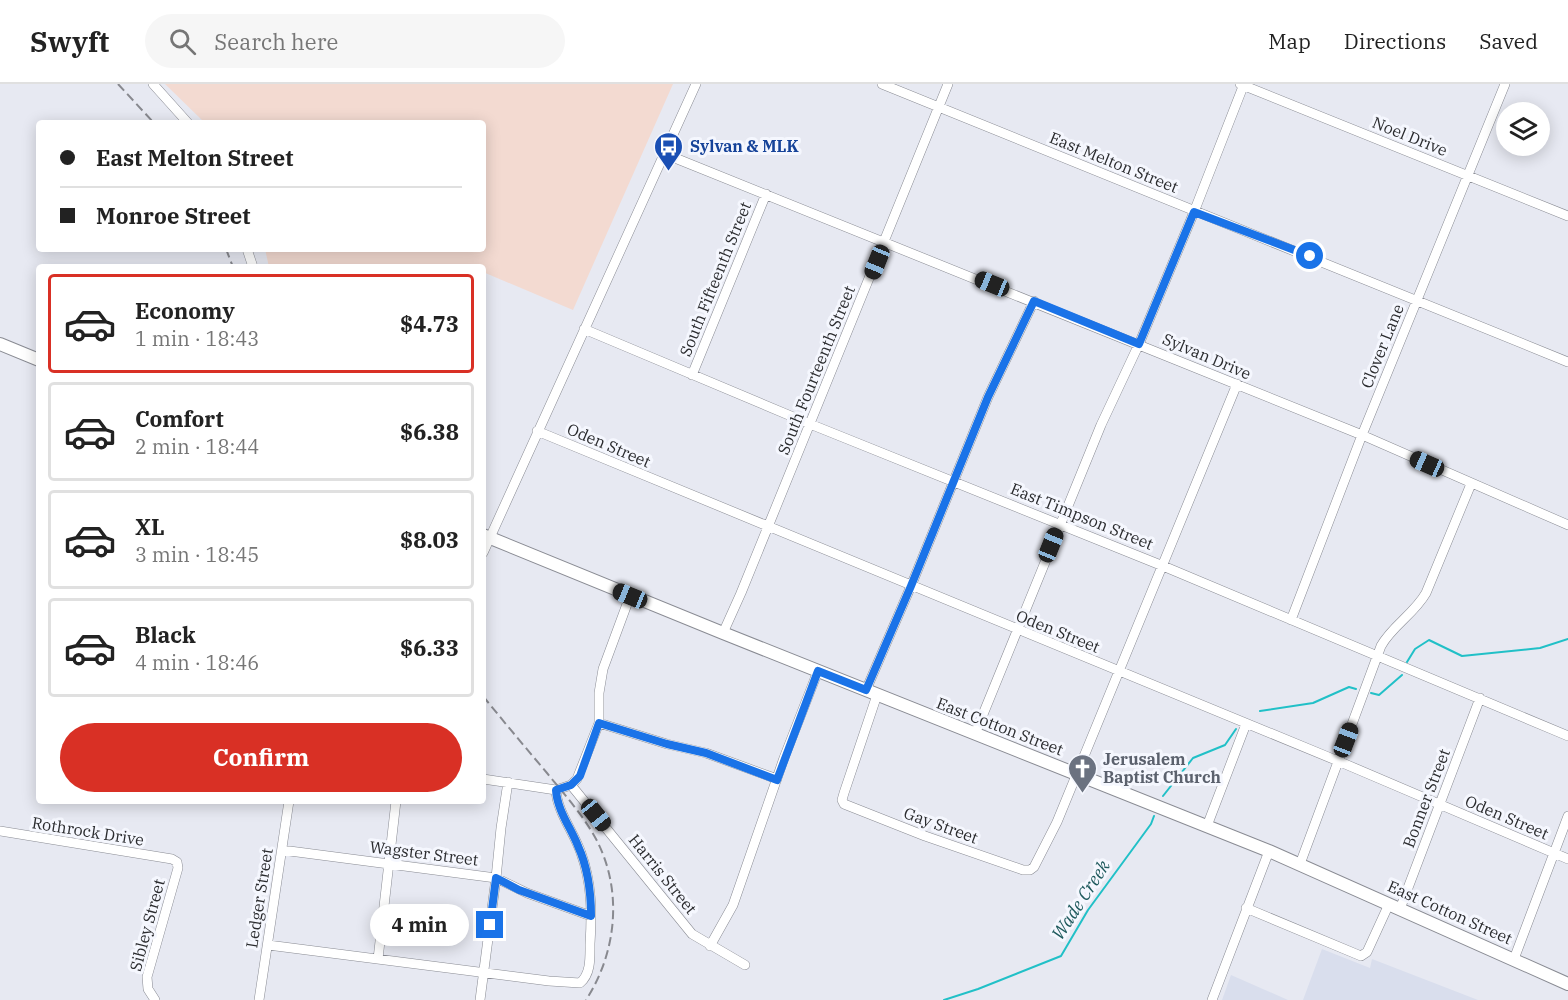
<!DOCTYPE html>
<html lang="en">
<head>
<meta charset="utf-8">
<style>
  :root { --surface:#fff; --page:#f6f6f6; --text:#222; --muted:#767676; --line:#e0e0e0; --accent:#d93025 }
  body { margin:0; font-family:"IBM Plex Serif",serif; background:var(--page); color:var(--text); height:100vh; display:flex; flex-direction:column; font-size:22px; white-space:nowrap }
  * { box-sizing:border-box; margin:0 }
  p { font-size:20px; color:var(--muted) }
  .icon { flex:none; width:33px; height:33px; fill:none; stroke:currentColor; stroke-width:2; stroke-linecap:round; stroke-linejoin:round }
  .map { position:relative; flex:1; overflow:hidden }
  .drawer { position:absolute; left:36px; top:180px; width:450px; height:540px; display:flex; flex-direction:column; background:var(--surface); border-radius:6px; box-shadow:0 3px 15px #0003 }
  .drawer>* { flex:none }
  .banner { position:absolute; left:36px; top:36px; width:450px; height:132px; border-radius:6px; box-shadow:0 3px 15px #0003; display:grid; align-content:center; height:132px; padding:0 24px; background:var(--surface) }
  .fabs { position:absolute; left:1496px; top:18px; display:grid; gap:12px }
  .fabs a { display:grid; place-items:center; width:54px; height:54px; border-radius:50%; background:var(--surface); box-shadow:0 3px 15px #0003; font-size:30px }
  .end { position:absolute; width:27px; height:27px; margin:-14px; border:8px solid #1a73e8; background:#fff; box-shadow:0 0 0 3px #fff }
  .from { border-radius:50% }
  .bubble { position:absolute; height:42px; border-radius:21px; background:var(--surface); box-shadow:0 3px 15px #0003; font-size:20px; font-weight:800; line-height:42px; text-align:center }
  .car { position:absolute; width:18px; height:36px; margin:-18px -9px; border-radius:8px; box-shadow:0 0 4px 2px #0007; background:linear-gradient(#222 24%,#8ab4d8 0 40%,#222 0 76%,#8ab4d8 0 86%,#222 0) }
  .banner b { display:flex; align-items:center; gap:21px; height:57px; font-size:22px }
  .banner b+b { border-top:2px solid var(--line) }
  .banner i { width:15px; height:15px; background:var(--text) }
  ul { padding:10px 0 0; list-style:none }
  li { display:flex; align-items:center; gap:18px; height:99px; margin:0 12px 9px; padding:0 12px; border:3px solid var(--line); border-radius:6px }
  li div { flex:1 }
  li b { display:block; font-size:22px }
  li em { font-style:normal; font-weight:800 }
  li.selected { border-color:var(--accent) }
  li>.icon { width:54px; height:54px; stroke-width:1.5 }
  .button { display:flex; gap:12px; margin-top:auto; padding:12px 24px }
  .button a { flex:1; height:69px; border-radius:36px; background:var(--accent); color:#fff; font-size:24px; font-weight:800; line-height:69px; text-align:center }
  header { display:flex; align-items:center; gap:36px; box-sizing:border-box; height:84px; padding:0 30px; background:var(--surface); border-bottom:2px solid var(--line) }
  header strong { font-size:28px }
  nav { display:flex; gap:33px; margin-inline-start:auto; font-size:21px }
  .search { width:420px; height:54px; background:var(--page); display:flex; align-items:center; gap:15px; box-sizing:border-box; padding:0 21px; border-radius:33px; color:var(--muted); font-size:22px }
  .map>svg:first-child { display:block }
  .built { fill:#d9deed }
  .industrial { fill:#f3dad1 }
  .lines { fill:none; stroke-linecap:round; stroke-linejoin:round }
  .stream { stroke:#21c0c7; stroke-width:2 }
  .minor-casing { stroke:#898b93; stroke-width:10 }
  .major-casing { stroke:#898b93; stroke-width:14 }
  .minor { stroke:#fff; stroke-width:9 }
  .major { stroke:#fff; stroke-width:12 }
  .rail { stroke:#88898f; stroke-width:2; stroke-dasharray:9 4.5; stroke-linecap:butt }
  .route { stroke:#1a73e8; stroke-width:8 }
  .labels { text-anchor:middle; stroke-width:6; stroke-linejoin:round; paint-order:stroke }
  .street-label { font-size:16px; fill:#2b2c2f; stroke:#f5f7fe }
  .transit-label { font-size:16px; font-weight:bold; fill:#164399; stroke:#f5f7fe; text-anchor:start }
  .worship-label { font-size:16px; font-weight:bold; fill:#5b616d; stroke:#f5f7fe; text-anchor:start }
  .water-label { font-size:18px; font-style:italic; fill:#1f5a5d; stroke:#f5f7fe }
</style>
</head>
<body>
<header>
<strong>Swyft</strong>
<div class="search"><svg class="icon" aria-label="search" viewBox="0 0 24 24"><circle cx="10" cy="10" r="6"/><path d="M15 15l6 6"/></svg>Search here</div>
<nav><a>Map</a><a>Directions</a><a>Saved</a></nav>
</header>
<div class="map">
<svg width="1568" height="916" viewBox="0 0 1568 916">
  <rect width="100%" height="100%" fill="#e7e9f2"/>
  <path class="built" d="M1322 865 1370 884 1372 875 1478 916H1303Z
    M1231 891 1288 916H1222Z"/>
  <path class="industrial" d="M165 0H673L573 226 483 188V183H471L464 180 462 183H269L265 165H483V39H205Z"/>
  <g class="lines">
    <path class="stream" d="M1407 578 1415 565 1429 556 1462 572 1540 564 1568 555
      M1371 609 1379 611 1402 591
      M1260 627 1313 619 1349 603 1356 605
      M1163 712 1193 674 1225 661 1236 645
      M944 916 978 905 1061 872 1088 826 1151 740 1154 732"/>
    <defs>
      <path id="minor" d="M153 0 188 39
        M882 0 1568 278
        M1240 0 1568 132
        M665 70 1362 351 1568 441
        M247 165 253 183
        M584 245 810 340 1163 482 1568 652
        M692 291 766 110
        M537 347 1338 677 1568 775
        M483 469 696 0
        M1291 536 1362 351 1505 0
        M723 549 741 509 948 0
        M866 606 911 502 988 313 1034 217
        M877 611 844 709 842 716 844 720 925 752 1023 786H1030L1034 783 1057 738 1237 300
        M599 639 667 660 706 669 777 695
        M975 650 1101 341 1139 260 1194 128 1244 0
        M483 695 556 706 571 701 577 695 599 639V609L603 585 630 512
        M571 701 692 850 745 881
        M1207 742 1246 640
        M0 747 172 775 177 778 178 784 147 893 148 905 155 916
        M282 766 496 794 527 809 591 832
        M1300 780 1381 562C1392 542 1414 530 1426 509L1471 400
        M1246 824 1361 872 1367 868 1389 820
        M1400 825 1480 614
        M268 861 549 897 580 899C591 890 590 874 590 860 592 829 592 799 581 769 574 748 557 728 556 706
        M710 862 733 821 784 674 818 587
        M378 875 396 717
        M1514 875 1568 732
        M259 916 289 717
        M480 916 496 794 501 744 508 698
        M1212 916 1269 767"/>
      <path id="major" d="M0 260 39 276
        M483 451 723 549 1269 767 1568 900"/>
    </defs>
    <use href="#minor" class="minor-casing"/>
    <use href="#major" class="major-casing"/>
    <use href="#minor" class="minor"/>
    <use href="#major" class="major"/>
    <path class="rail" d="M118 0 154 39
      M226 165 233 183
      M483 612C504 638 525 663 547 689 564 710 583 731 596 755 623 806 617 868 586 916"/>
  </g>
  <g class="lines">
    <path class="route" d="M490 841 496 794 519 806 591 832C591 808 588 784 578 762 571 744 557 726 556 706L571 701 580 692 599 639 667 660 706 669 777 696 818 587 866 606 911 502 988 313 1034 217 1139 260 1194 128 1310 172"/>
  </g>
  <defs>
    <symbol id="bus-pin" viewBox="-11 -11 22 30"><path d="M0 17L-7.5 6A9.5 9.5 0 1 1 7.5 6Z" fill="#1a4fb4" stroke="#f5f7fe"/><path d="M-5-6H5V4H4V6H2V4H-2V6H-4V4H-5ZM-3.5-4V0h7V-4ZM-3.5 1.2v1.5H-2V1.2ZM2 1.2v1.5H3.5V1.2Z" fill="#fff"/></symbol>
    <symbol id="church-pin" viewBox="-11 -11 22 30"><path d="M0 17L-7.5 6A9.5 9.5 0 1 1 7.5 6Z" fill="#6b7280" stroke="#f5f7fe"/><path d="M-1.2-6h2.4v3.5h3.3v2.4h-3.3V6h-2.4V-.1h-3.3v-2.4h3.3Z" fill="#fff"/></symbol>
  </defs>
  <g fill-rule="evenodd">
    <use href="#bus-pin" x="652" y="46" width="33" height="45"/>
    <use href="#church-pin" x="1066" y="668" width="33" height="45"/>
  </g>
  <g class="labels">
    <g class="street-label">
      <text transform="translate(1410 52) rotate(22)" y="6">Noel Drive</text>
      <text transform="translate(1114 78) rotate(22)" y="6">East Melton Street</text>
      <text transform="translate(715 195) rotate(-68)" y="6">South Fifteenth Street</text>
      <text transform="translate(1382 262) rotate(-68)" y="6">Clover Lane</text>
      <text transform="translate(1207 272) rotate(23)" y="6">Sylvan Drive</text>
      <text transform="translate(816 286) rotate(-68)" y="6">South Fourteenth Street</text>
      <text transform="translate(609 361) rotate(23)" y="6">Oden Street</text>
      <text transform="translate(1082 432) rotate(22)" y="6">East Timpson Street</text>
      <text transform="translate(1058 547) rotate(22)" y="6">Oden Street</text>
      <text transform="translate(1000 642) rotate(21)" y="6">East Cotton Street</text>
      <text transform="translate(1426 714) rotate(-69)" y="6">Bonner Street</text>
      <text transform="translate(1507 733) rotate(23)" y="6">Oden Street</text>
      <text transform="translate(941 741) rotate(20)" y="6">Gay Street</text>
      <text transform="translate(88 747) rotate(9)" y="6">Rothrock Drive</text>
      <text transform="translate(424 769) rotate(7)" y="6">Wagster Street</text>
      <text transform="translate(663 790) rotate(51)" y="6">Harris Street</text>
      <text transform="translate(259 814) rotate(-81)" y="6">Ledger Street</text>
      <text transform="translate(1450 828) rotate(24)" y="6">East Cotton Street</text>
      <text transform="translate(147 841) rotate(-75)" y="6">Sibley Street</text>
    </g>
    <g class="transit-label">
      <text x="690" y="68">Sylvan &amp; MLK</text>
    </g>
    <g class="worship-label">
      <text x="1103" y="681">Jerusalem<tspan x="1103" dy="18">Baptist Church</tspan></text>
    </g>
    <g class="water-label">
      <text transform="translate(1081 816) rotate(-57)" y="6">Wade Creek</text>
    </g>
  </g>
</svg>
<div class="fabs">
<a><svg class="icon" aria-label="layers" viewBox="0 0 24 24"><path d="M12 4l9 5-9 5-9-5zM3 14l9 5 9-5"/></svg></a>
</div>
<i class="end from" style="left:1310px;top:172px"></i>
<i class="end" style="left:490px;top:841px"></i>
<div class="bubble" style="left:370px;top:820px;width:99px">4 min</div>
<i class="car" style="left:877px;top:178px;rotate:202deg"></i>
<i class="car" style="left:992px;top:200px;rotate:292deg"></i>
<i class="car" style="left:1427px;top:380px;rotate:294deg"></i>
<i class="car" style="left:1051px;top:461px;rotate:22deg"></i>
<i class="car" style="left:630px;top:512px;rotate:292deg"></i>
<i class="car" style="left:1346px;top:656px;rotate:21deg"></i>
<i class="car" style="left:596px;top:731px;rotate:141deg"></i>
<div class="banner">
<b><i class="from"></i>East Melton Street</b>
<b><i></i>Monroe Street</b>
</div>
<section class="drawer">
<ul>
<li class="selected"><svg class="icon" aria-label="car" viewBox="0 0 24 24"><path d="M5 17H2v-5l4-1 3-4h7l3 4 3 1v5h-3M9 17h6M6 11h13"/><circle cx="7" cy="17" r="2"/><circle cx="17" cy="17" r="2"/></svg><div><b>Economy</b><p>1 min · 18:43</p></div><em>$4.73</em></li>
<li><svg class="icon" aria-label="car" viewBox="0 0 24 24"><path d="M5 17H2v-5l4-1 3-4h7l3 4 3 1v5h-3M9 17h6M6 11h13"/><circle cx="7" cy="17" r="2"/><circle cx="17" cy="17" r="2"/></svg><div><b>Comfort</b><p>2 min · 18:44</p></div><em>$6.38</em></li>
<li><svg class="icon" aria-label="car" viewBox="0 0 24 24"><path d="M5 17H2v-5l4-1 3-4h7l3 4 3 1v5h-3M9 17h6M6 11h13"/><circle cx="7" cy="17" r="2"/><circle cx="17" cy="17" r="2"/></svg><div><b>XL</b><p>3 min · 18:45</p></div><em>$8.03</em></li>
<li><svg class="icon" aria-label="car" viewBox="0 0 24 24"><path d="M5 17H2v-5l4-1 3-4h7l3 4 3 1v5h-3M9 17h6M6 11h13"/><circle cx="7" cy="17" r="2"/><circle cx="17" cy="17" r="2"/></svg><div><b>Black</b><p>4 min · 18:46</p></div><em>$6.33</em></li>
</ul>
<div class="button"><a>Confirm</a></div>
</section>
</div>
</body>
</html>
